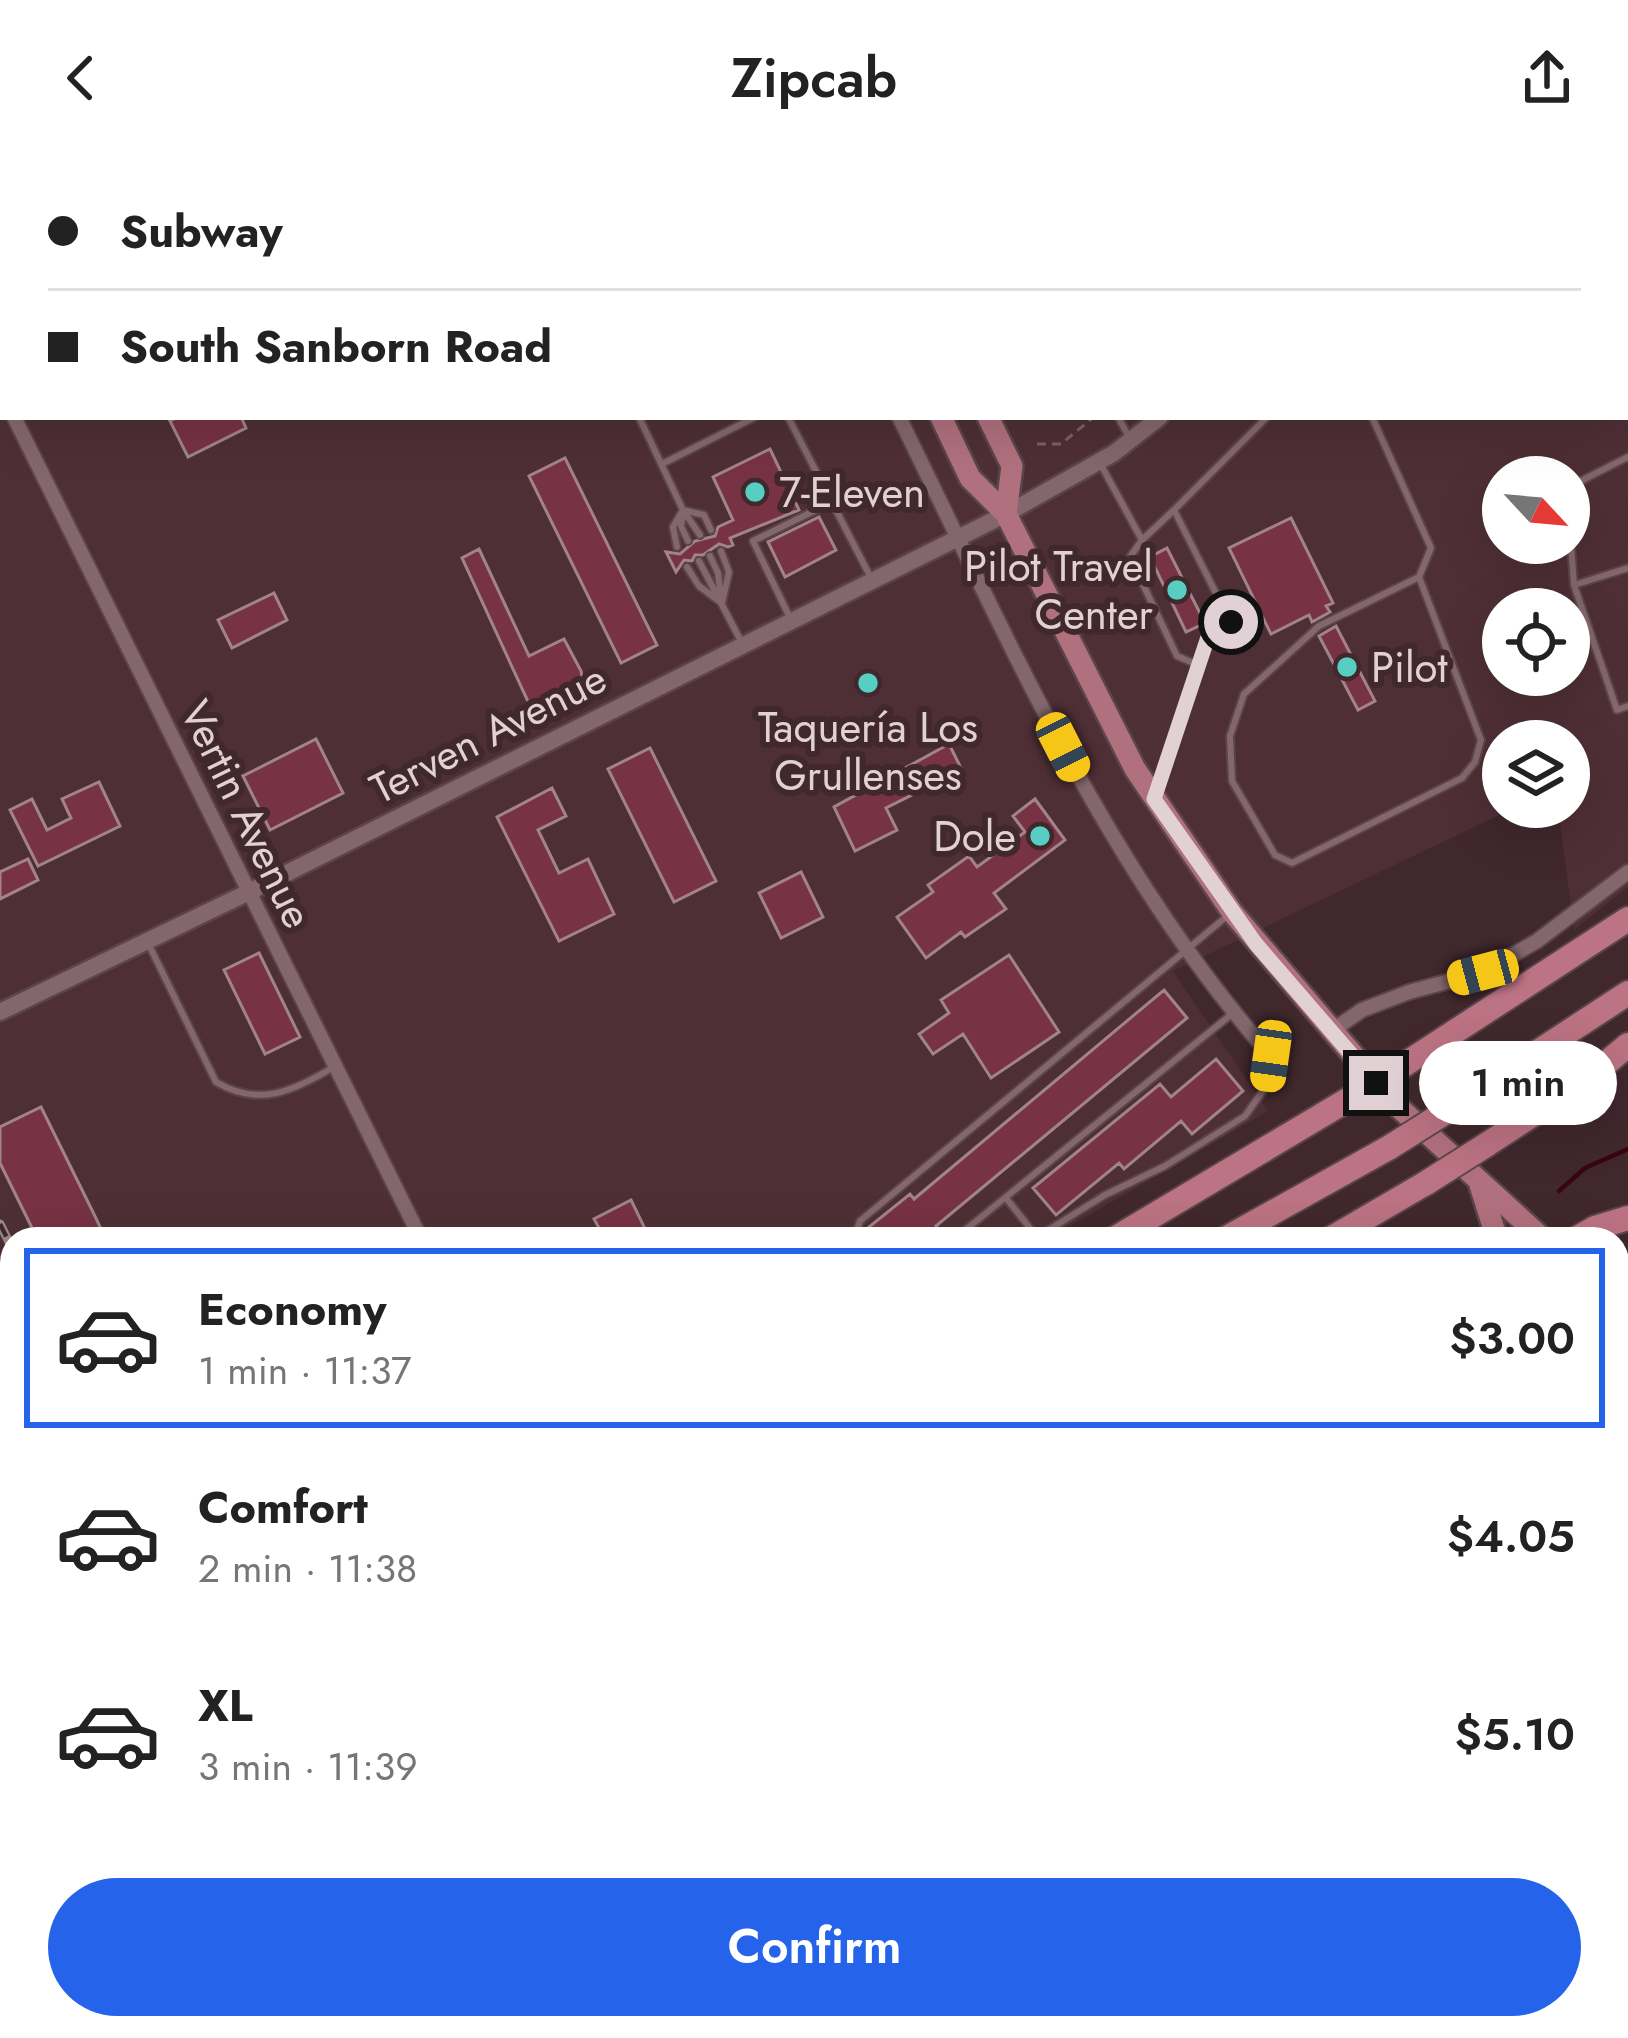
<!DOCTYPE html>
<html lang="en">
<head>
<meta charset="utf-8">
<style>
  :root { --surface:#fff; --page:#f2f2f2; --text:#222; --muted:#767676; --line:#e0e0e0; --accent:#2563eb }
  body { margin:0; font-family:Jost,sans-serif; background:var(--page); color:var(--text); height:100vh; display:flex; flex-direction:column; font-size:45px; white-space:nowrap }
  * { box-sizing:border-box; margin:0 }
  p { font-size:39px; color:var(--muted) }
  .icon { flex:none; width:66px; height:66px; fill:none; stroke:currentColor; stroke-width:2; stroke-linecap:round; stroke-linejoin:round }
  .map { position:relative; flex:1; overflow:hidden }
  .details { position:absolute; left:0px; top:1071px; width:1629px; height:813px; display:flex; flex-direction:column; background:var(--surface); border-radius:36px 36px 0 0; box-shadow:0 12px 48px #0002 }
  .details>* { flex:none }
  .top-card { position:absolute; left:0px; top:0px; width:1629px; height:264px; box-shadow:0 12px 48px #0002; display:grid; align-content:center; height:264px; padding:0 48px; background:var(--surface) }
  .needle { width:78px; rotate:116deg }
  .buttons { position:absolute; left:1482px; top:300px; display:grid; gap:24px }
  .buttons a { display:grid; place-items:center; width:108px; height:108px; border-radius:50%; background:var(--surface); box-shadow:0 12px 48px #0002; font-size:60px }
  .end { position:absolute; width:54px; height:54px; margin:-27px; border:15px solid #e1d1d4; background:#111; box-shadow:0 0 0 6px #111 }
  .from { border-radius:50% }
  .bubble { position:absolute; height:84px; border-radius:42px; background:var(--surface); box-shadow:0 12px 48px #0002; font-size:39px; font-weight:600; line-height:84px; text-align:center }
  .car { position:absolute; width:36px; height:72px; margin:-36px -18px; border-radius:15px; box-shadow:0 0 9px 3px #0007; background:linear-gradient(#f5c518 24%,#345 0 40%,#f5c518 0 76%,#345 0 86%,#f5c518 0) }
  .top-card b { display:flex; align-items:center; gap:42px; height:114px; font-size:45px }
  .top-card b+b { border-top:3px solid var(--line) }
  .top-card i { width:30px; height:30px; background:var(--text) }
  ul { padding:21px 0 0; list-style:none }
  li { display:flex; align-items:center; gap:36px; height:180px; margin:0 24px 18px; padding:0 24px; border:6px solid transparent; border-radius:0px }
  li div { flex:1 }
  li b { display:block; font-size:45px }
  li em { font-style:normal; font-weight:600 }
  li.on { border-color:var(--accent) }
  li>.icon { width:108px; height:108px; stroke-width:1.5 }
  .action { display:flex; gap:24px; margin-top:auto; padding:24px 48px }
  .action a { flex:1; height:138px; border-radius:72px; background:var(--accent); color:#fff; font-size:48px; font-weight:600; line-height:138px; text-align:center }
  header { display:flex; justify-content:space-between; align-items:center; height:156px; padding:0 48px; background:var(--surface); font-size:54px; font-weight:600 }
  .map>svg:first-child { display:block }
  .built { fill:#4e2f35; fill-rule:evenodd }
  .lines { fill:none; stroke-linecap:round; stroke-linejoin:round }
  .stream { stroke:#370516; stroke-width:4.5 }
  .building { fill:#773244; stroke:#a18489; stroke-width:3 }
  .service-casing { stroke:#5a464a; stroke-width:10 }
  .minor-casing { stroke:#5a464a; stroke-width:18 }
  .tertiary-casing { stroke:#5a464a; stroke-width:21 }
  .secondary-casing { stroke:#5a464a; stroke-width:22 }
  .trunk-casing { stroke:#5a464a; stroke-width:26 }
  .motorway-casing { stroke:#5a464a; stroke-width:28 }
  .path { stroke:#786267; stroke-width:3; stroke-dasharray:9 6; stroke-linecap:butt }
  .service { stroke:#84676d; stroke-width:6 }
  .minor { stroke:#84676d; stroke-width:14 }
  .tertiary { stroke:#84676d; stroke-width:16 }
  .secondary { stroke:#956b74; stroke-width:18 }
  .trunk { stroke:#b1707e; stroke-width:21 }
  .motorway { stroke:#bc7383; stroke-width:24 }
  .rail-casing { stroke:#9c898c; stroke-width:9 }
  .rail { stroke:#40282d; stroke-width:4.5; stroke-dasharray:14; stroke-linecap:butt }
  .motorway-bridge-casing { stroke:#5a464a; stroke-width:28; stroke-linecap:butt }
  .motorway-bridge { stroke:#bc7383; stroke-width:24 }
  .route { stroke:#e1d1d4; stroke-width:15 }
  .poi-dot { fill:#57cec2; stroke:#40282d; stroke-width:4.5 }
  .labels { text-anchor:middle; stroke-width:12; stroke-linejoin:round; paint-order:stroke }
  .poi-label { font-size:42px; fill:#e1d1d4; stroke:#40282d; text-anchor:start }
  .street-label { font-size:42px; fill:#e1d1d4; stroke:#40282d }
</style>
</head>
<body>
<header><svg class="icon" aria-label="back" viewBox="0 0 24 24"><path d="M15 5l-7 7 7 7"/></svg>Zipcab<svg class="icon" aria-label="share" viewBox="0 0 24 24"><path d="M12 15V3M7 8l5-5 5 5M5 13v7h14v-7"/></svg></header>
<div class="map">
<svg width="1628" height="1882" viewBox="0 0 1628 1882">
  <rect width="100%" height="100%" fill="#40282d"/>
  <path class="built" d="M0 0H1628V731L1574 774 1558 651H1569V585H1503V651H1516L1173 815 1268 955 1048 1083H12V1217H0ZM3 3H1626V261H3ZM1503 321H1569V387H1503ZM1503 453H1569V519H1503Z"/>
  <g class="lines">
    <path class="stream" d="M1524 0 1525 3
      M1559 1035 1585 1012 1628 993
      M1488 1882 1492 1872"/>
  </g>
  <path class="building" d="M178 261H241L246 272 188 301 170 265Z
    M770 293 799 354 730 382 733 389 728 391 719 388 703 399H695L692 405 684 404 676 416 666 396 680 398 695 385 715 380 718 371 733 364 713 321Z
    M565 302 657 489 621 507 529 320Z
    M819 361 836 394 785 421 768 386Z
    M1291 362 1333 447 1326 450 1330 456 1312 466 1309 459 1271 478 1229 392Z
    M1167 392 1205 467 1186 476 1150 401Z
    M479 393 529 500 564 483 581 515 585 537 536 563 462 402Z
    M274 437 287 464 232 492 218 464Z
    M1336 470 1375 545 1358 554 1319 480Z
    M316 583 343 637 270 674 243 620Z
    M949 588 962 614 886 652 897 674 855 695 834 651Z
    M650 592 716 725 674 746 608 613Z
    M99 626 120 670 38 710 10 654 32 643 47 674 71 662 62 643Z
    M552 632 566 660 538 674 559 717 588 703 614 758 559 785 497 661Z
    M1035 643 1065 684 994 737 1006 753 965 781 961 776 926 802 897 761 933 736 928 729 969 700 977 711 1025 676 1013 660Z
    M28 703 38 724 0 743V716Z
    M801 716 823 761 781 782 759 737Z
    M259 797 300 881 265 898 224 814Z
    M1009 799 1059 876 991 922 963 878 933 898 919 878 949 857 941 844Z
    M1164 834 1187 862 936 1070 947 1083H879L869 1071 910 1038 914 1043Z
    M1216 903 1243 935 1192 978 1181 965 1124 1013 1119 1007 1056 1059 1033 1032 1160 928 1171 941Z
    M41 951 89 1048 106 1083H37L34 1076 0 1007V971Z
    M631 1044 650 1083H605L594 1063Z"/>
  <g class="lines">
    <defs>
      <path id="service" d="M639 261 683 354 700 379
        M788 261 871 422
        M1118 261 1129 281
        M1372 261 1431 392 1419 421 1319 470 1244 538 1230 580 1232 625 1275 699 1292 707 1462 622 1475 606 1481 584 1419 421
        M662 308 755 261
        M1101 309 1142 384 1130 401 1177 500 1198 509
        M1569 331 1628 301
        M683 354 704 359 711 374
        M683 358 681 370 688 385
        M1569 364 1574 429 1617 554 1628 550
        M1142 384 1174 354
        M677 391 673 371 683 354
        M721 395 729 416 722 447
        M710 400 718 417 721 443
        M699 405 742 487
        M687 411 699 430 719 445
        M1574 429 1628 412
        M791 464 753 385 832 346
        M1157 634 1209 478 1231 467 1174 354 1267 261
        M148 787 216 926C258 951 292 936 332 912
        M1006 1042 1037 1081
        M854 1083 860 1065 1226 761
        M970 1083 964 1075 1233 857
        M1034 1083 1105 1039 1165 1010 1245 960 1267 929 1271 903
        M1617 1232 1628 1237"/>
      <path id="minor" d="M770 0 772 3
        M0 233 3 239
        M14 261 421 1083
        M899 261C1008 482 1106 713 1271 900
        M1330 876 1362 854 1409 836 1483 816 1537 785 1628 716
        M1628 1329V1353
        M751 1872 760 1882
        M1004 1872 1013 1882
        M365 1882 377 1872
        M690 1882 702 1872
        M1143 1882 1146 1872
        M1347 1882 1351 1872"/>
      <path id="tertiary" d="M1265 0V3
        M0 856 249 736 1006 358 1114 297 1160 261"/>
      <path id="secondary" d="M1617 1119 1628 1126
        M1617 1157 1628 1165"/>
      <path id="trunk" d="M812 0 814 3
        M853 0 855 3
        M941 261 970 322 1006 358 1135 613 1232 756 1394 947 1543 1083
        M988 261 1012 310 1006 358
        M1480 1029 1497 1083"/>
      <path id="motorway" d="M1449 954 1628 837
        M1486 989 1586 924 1628 889
        M1114 1083 1376 927 1628 763
        M1225 1083 1390 991
        M1330 1083 1426 1027
        M1576 1083 1595 1072 1628 1062
        M0 1314 12 1315
        M0 1377H12"/>
    </defs>
    <use href="#service" class="service-casing"/>
    <use href="#minor" class="minor-casing"/>
    <use href="#tertiary" class="tertiary-casing"/>
    <use href="#secondary" class="secondary-casing"/>
    <use href="#trunk" class="trunk-casing"/>
    <use href="#motorway" class="motorway-casing"/>
    <path class="path" d="M1228 0 1229 3
      M1037 288H1061L1094 261
      M0 1530 12 1529"/>
    <use href="#service" class="service"/>
    <use href="#minor" class="minor"/>
    <use href="#tertiary" class="tertiary"/>
    <use href="#secondary" class="secondary"/>
    <use href="#trunk" class="trunk"/>
    <use href="#motorway" class="motorway"/>
    <defs>
      <path id="rail" d="M0 1068 12 1092"/>
    </defs>
    <use href="#rail" class="rail-casing"/>
    <use href="#rail" class="rail"/>
    <defs>
      <path id="motorway-bridge" d="M1390 991 1449 954
        M1426 1027 1486 989"/>
    </defs>
    <use href="#motorway-bridge" class="motorway-bridge-casing"/>
    <use href="#motorway-bridge" class="motorway-bridge"/>
  </g>
  <g class="lines">
    <path class="route" d="M1231 466 1209 478 1154 643 1256 788 1376 927"/>
  </g>
  <g class="poi-dot">
    <circle cx="755" cy="336" r="12"/>
    <circle cx="1177" cy="434" r="12"/>
    <circle cx="1347" cy="511" r="12"/>
    <circle cx="868" cy="527" r="12"/>
    <circle cx="1040" cy="680" r="12"/>
  </g>
  <g class="labels">
    <g class="poi-label">
      <text x="779" y="351">7-Eleven</text>
      <text x="1153" y="425" text-anchor="end">Pilot Travel<tspan x="1153" dy="48">Center</tspan></text>
      <text x="1371" y="526">Pilot</text>
      <text x="868" y="586" text-anchor="middle">Taquería Los<tspan x="868" dy="48">Grullenses</tspan></text>
      <text x="1016" y="695" text-anchor="end">Dole</text>
    </g>
    <g class="street-label">
      <text transform="translate(488 577) rotate(-27)" y="15">Terven Avenue</text>
      <text transform="translate(247 658) rotate(64)" y="15">Vertin Avenue</text>
    </g>
  </g>
</svg>
<div class="buttons">
<a><svg class="needle" viewBox="-14 -14 28 28"><path d="M0-13l5 13h-10z" fill="#e53935"/><path d="M0 13l5-13h-10z" fill="#767676"/></svg></a>
<a><svg class="icon" aria-label="locate" viewBox="0 0 24 24"><circle cx="12" cy="12" r="6"/><path d="M12 2v4M12 18v4M2 12h4M18 12h4"/></svg></a>
<a><svg class="icon" aria-label="layers" viewBox="0 0 24 24"><path d="M12 4l9 5-9 5-9-5zM3 14l9 5 9-5"/></svg></a>
</div>
<i class="end from" style="left:1231px;top:466px"></i>
<i class="end" style="left:1376px;top:927px"></i>
<div class="bubble" style="left:1419px;top:885px;width:198px">1 min</div>
<i class="car" style="left:1063px;top:591px;rotate:153deg"></i>
<i class="car" style="left:1483px;top:816px;rotate:255deg"></i>
<i class="car" style="left:1271px;top:900px;rotate:188deg"></i>
<div class="top-card">
<b><i class="from"></i>Subway</b>
<b><i></i>South Sanborn Road</b>
</div>
<section class="details">
<ul>
<li class="on"><svg class="icon" aria-label="car" viewBox="0 0 24 24"><path d="M5 17H2v-5l4-1 3-4h7l3 4 3 1v5h-3M9 17h6M6 11h13"/><circle cx="7" cy="17" r="2"/><circle cx="17" cy="17" r="2"/></svg><div><b>Economy</b><p>1 min · 11:37</p></div><em>$3.00</em></li>
<li><svg class="icon" aria-label="car" viewBox="0 0 24 24"><path d="M5 17H2v-5l4-1 3-4h7l3 4 3 1v5h-3M9 17h6M6 11h13"/><circle cx="7" cy="17" r="2"/><circle cx="17" cy="17" r="2"/></svg><div><b>Comfort</b><p>2 min · 11:38</p></div><em>$4.05</em></li>
<li><svg class="icon" aria-label="car" viewBox="0 0 24 24"><path d="M5 17H2v-5l4-1 3-4h7l3 4 3 1v5h-3M9 17h6M6 11h13"/><circle cx="7" cy="17" r="2"/><circle cx="17" cy="17" r="2"/></svg><div><b>XL</b><p>3 min · 11:39</p></div><em>$5.10</em></li>
</ul>
<div class="action"><a>Confirm</a></div>
</section>
</div>
</body>
</html>
